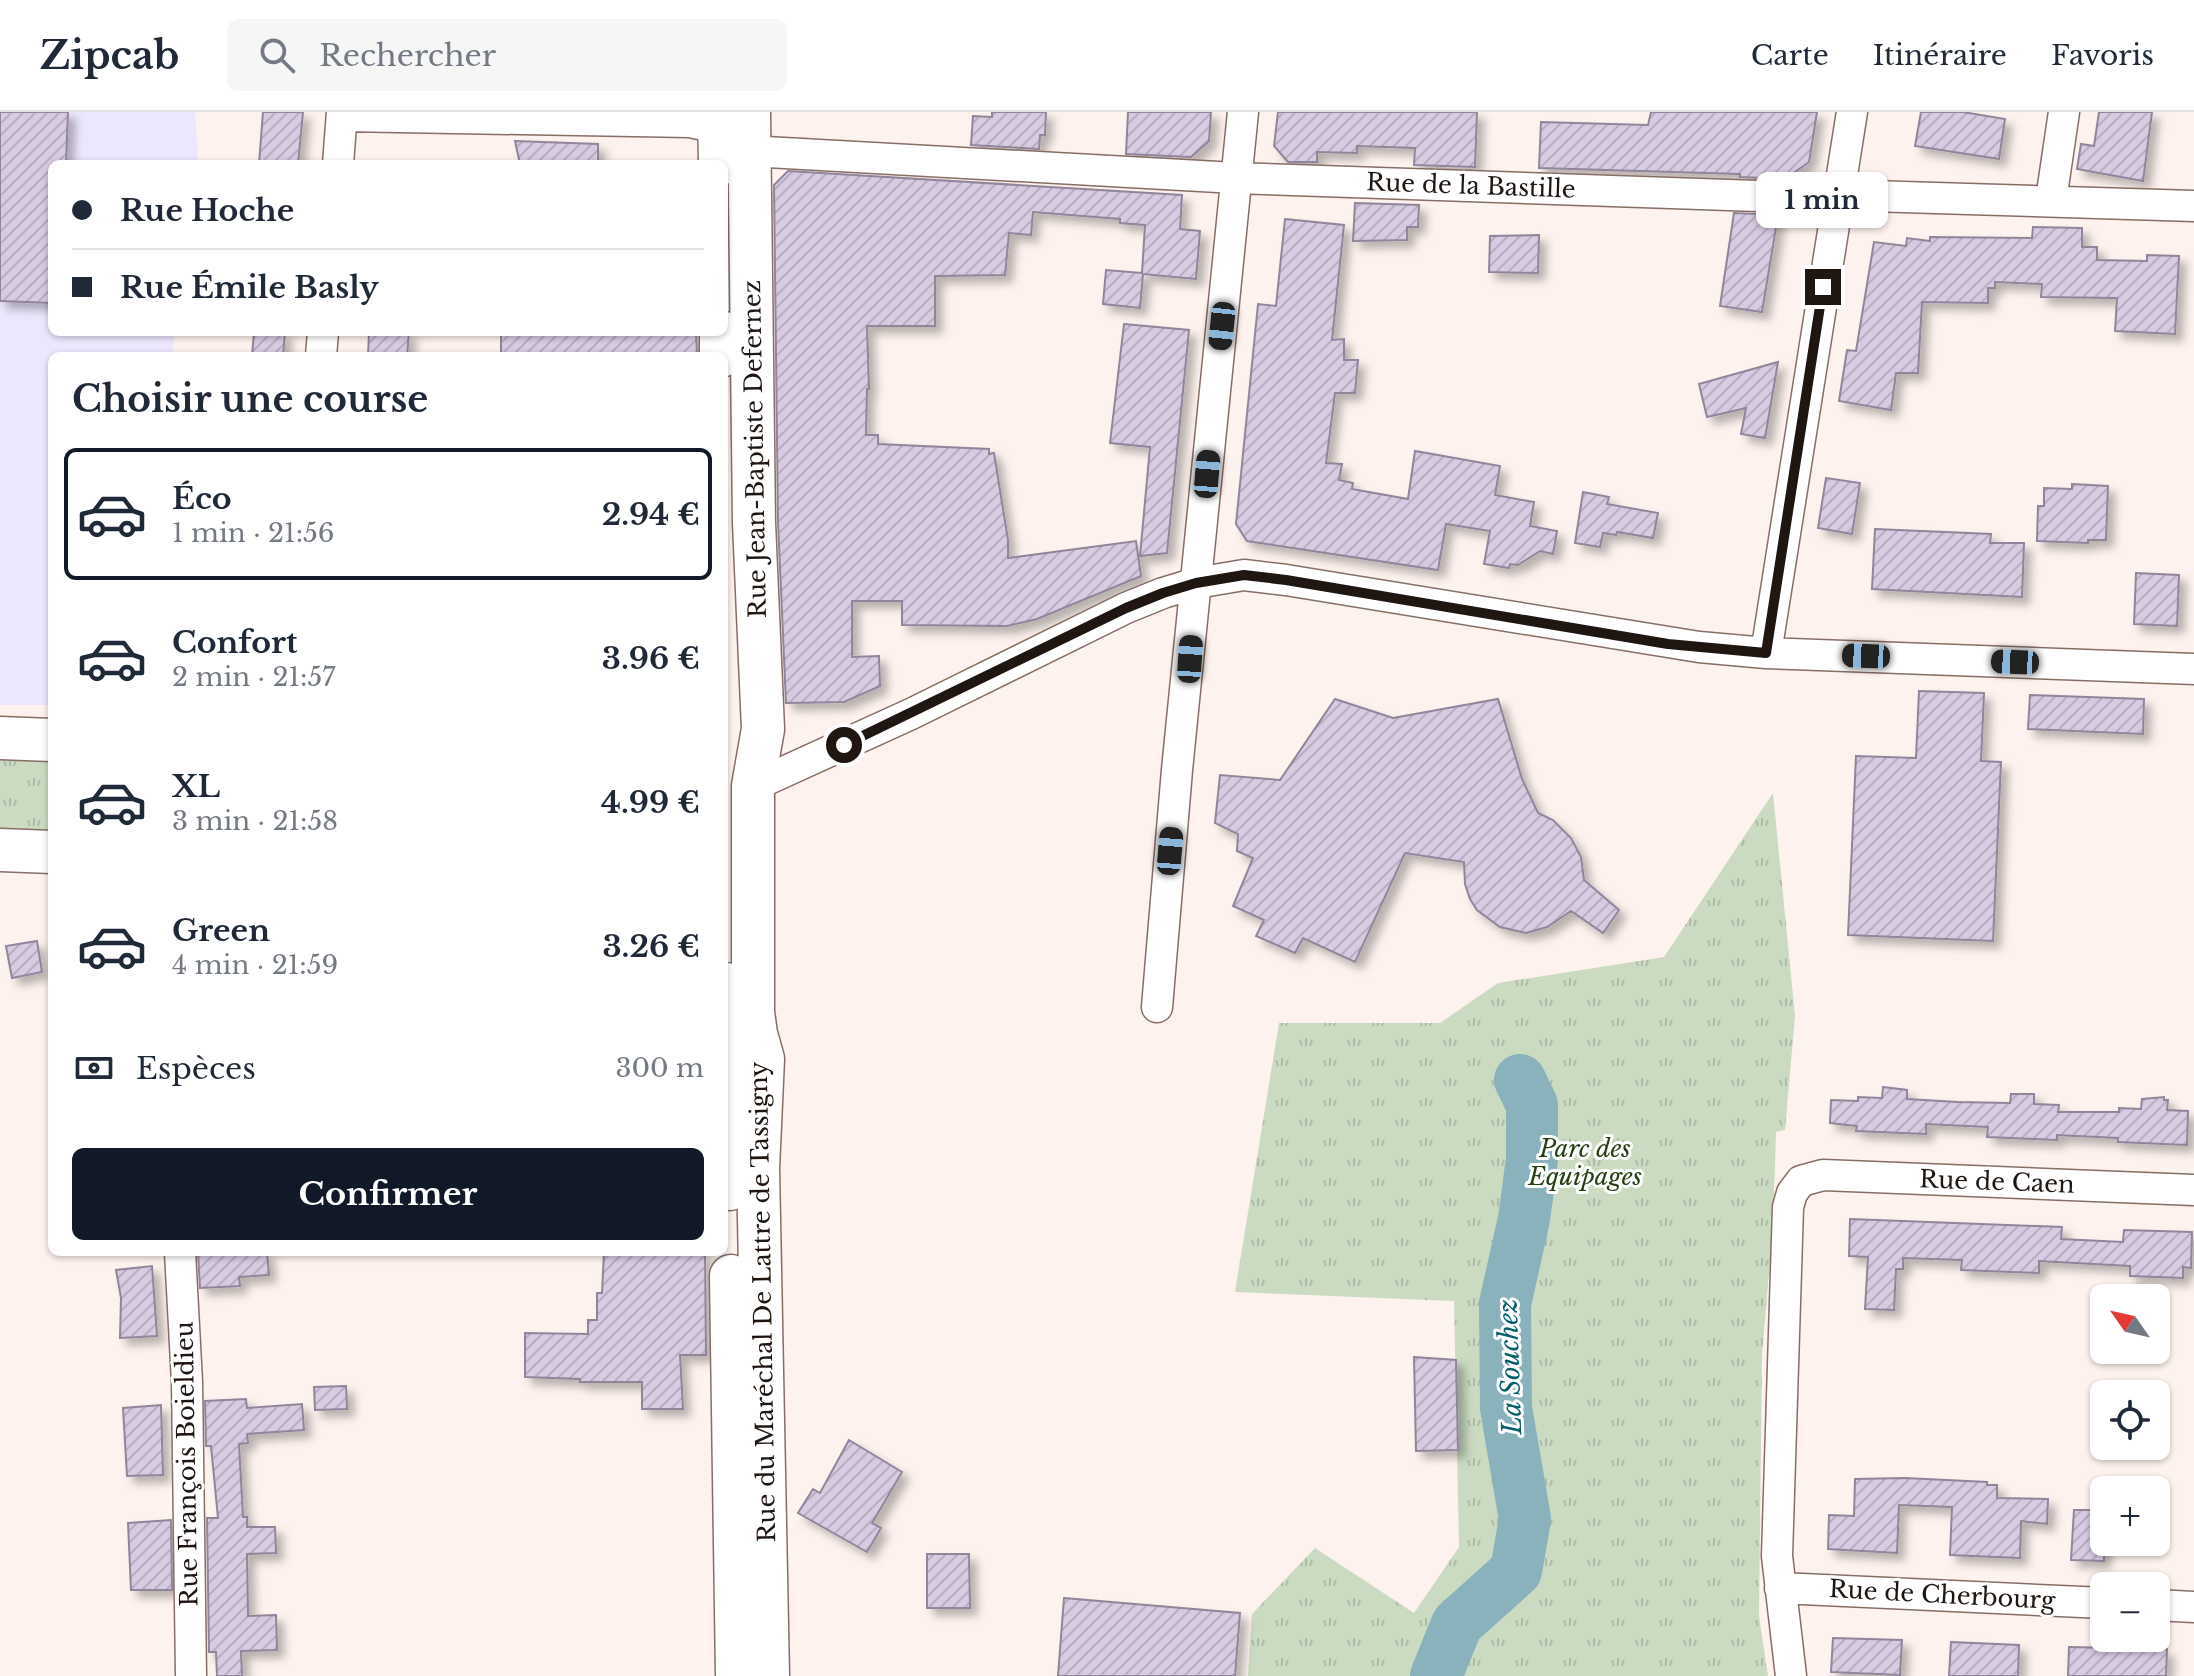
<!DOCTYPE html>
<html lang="fr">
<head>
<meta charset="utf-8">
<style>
  :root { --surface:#fff; --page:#f6f6f7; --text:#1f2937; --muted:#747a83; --line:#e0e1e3; --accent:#111827 }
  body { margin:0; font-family:"Libre Baskerville",serif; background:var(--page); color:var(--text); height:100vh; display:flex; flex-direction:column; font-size:30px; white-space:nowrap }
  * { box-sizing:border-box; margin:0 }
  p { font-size:26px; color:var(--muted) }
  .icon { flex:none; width:44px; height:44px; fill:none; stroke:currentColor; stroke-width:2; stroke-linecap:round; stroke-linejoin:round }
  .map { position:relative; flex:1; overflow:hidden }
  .details { position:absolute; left:48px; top:240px; width:680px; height:904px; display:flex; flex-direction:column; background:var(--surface); border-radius:12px; box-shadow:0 2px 6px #0004 }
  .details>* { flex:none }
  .top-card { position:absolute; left:48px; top:48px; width:680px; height:176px; border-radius:12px; box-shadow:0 2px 6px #0004; display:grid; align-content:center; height:176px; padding:0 24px; background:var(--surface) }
  .needle { width:52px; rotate:304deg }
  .tools { position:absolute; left:2090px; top:1172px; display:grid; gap:16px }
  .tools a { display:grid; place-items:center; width:80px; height:80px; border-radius:12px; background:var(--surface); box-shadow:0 2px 6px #0004; font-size:40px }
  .end { position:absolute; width:36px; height:36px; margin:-18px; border:10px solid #1f1612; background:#fff; box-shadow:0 0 0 4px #fff }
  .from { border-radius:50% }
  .bubble { position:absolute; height:56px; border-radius:12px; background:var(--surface); box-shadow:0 2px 6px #0004; font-size:26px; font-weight:800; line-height:56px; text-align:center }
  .car { position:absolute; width:24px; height:48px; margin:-24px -12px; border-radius:10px; box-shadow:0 0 6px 2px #0007; background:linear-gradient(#222 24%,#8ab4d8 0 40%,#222 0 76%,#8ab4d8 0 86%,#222 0) }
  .top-card b { display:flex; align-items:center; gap:28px; height:76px; font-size:30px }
  .top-card b+b { border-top:2px solid var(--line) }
  .top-card i { width:20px; height:20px; background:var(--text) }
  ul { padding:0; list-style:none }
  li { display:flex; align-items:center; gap:24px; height:132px; margin:0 16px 12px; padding:0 8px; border:4px solid transparent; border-radius:12px }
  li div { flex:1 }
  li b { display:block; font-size:30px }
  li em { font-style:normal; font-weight:800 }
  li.active { border-color:var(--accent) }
  li>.icon { width:72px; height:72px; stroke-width:1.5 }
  h2 { padding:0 24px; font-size:36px; line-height:96px }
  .pay { display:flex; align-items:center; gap:20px; height:88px; padding:0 24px; font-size:30px }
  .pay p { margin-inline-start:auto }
  .cta { display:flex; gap:16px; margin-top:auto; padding:16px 24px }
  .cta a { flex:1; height:92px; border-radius:12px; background:var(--accent); color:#fff; font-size:32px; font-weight:800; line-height:92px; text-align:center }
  header { display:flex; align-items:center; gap:48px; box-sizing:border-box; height:112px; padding:0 40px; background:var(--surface); border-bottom:2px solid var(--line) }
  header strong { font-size:38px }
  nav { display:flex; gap:44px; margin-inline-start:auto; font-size:28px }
  .search { width:560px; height:72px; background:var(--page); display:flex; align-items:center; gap:20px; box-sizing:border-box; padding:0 28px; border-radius:12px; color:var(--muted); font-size:30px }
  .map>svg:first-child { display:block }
  .commercial { fill:#ede7fd }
  .park { fill:url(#park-tufts) }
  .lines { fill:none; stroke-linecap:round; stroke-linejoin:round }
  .river { stroke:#89b2bd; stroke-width:52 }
  .building { fill:url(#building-hatch); stroke:#91859b; stroke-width:2; filter:url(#shadow) }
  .street-casing { stroke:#876e65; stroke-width:33 }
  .secondary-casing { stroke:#876e65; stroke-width:45 }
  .street { stroke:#fff; stroke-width:30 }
  .secondary { stroke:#fff; stroke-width:42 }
  .route { stroke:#1f1612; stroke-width:10 }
  .labels { text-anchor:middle; stroke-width:6; stroke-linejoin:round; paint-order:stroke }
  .street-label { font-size:24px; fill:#1f1612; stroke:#fff }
  .park-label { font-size:24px; font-style:italic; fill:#263f12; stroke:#fff }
  .water-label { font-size:26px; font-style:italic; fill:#045e6e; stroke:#fff }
</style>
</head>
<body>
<header>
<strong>Zipcab</strong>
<div class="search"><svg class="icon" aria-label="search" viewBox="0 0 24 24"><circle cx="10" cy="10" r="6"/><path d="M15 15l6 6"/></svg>Rechercher</div>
<nav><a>Carte</a><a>Itinéraire</a><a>Favoris</a></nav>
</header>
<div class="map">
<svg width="2194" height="1564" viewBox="0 0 2194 1564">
  <defs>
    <pattern id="park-tufts" width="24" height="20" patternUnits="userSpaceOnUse" patternTransform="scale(2)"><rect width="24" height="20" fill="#cbdbc2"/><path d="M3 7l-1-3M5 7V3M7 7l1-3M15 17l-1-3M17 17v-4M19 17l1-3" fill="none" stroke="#aebba6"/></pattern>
    <pattern id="building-hatch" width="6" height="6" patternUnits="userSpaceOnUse" patternTransform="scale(2)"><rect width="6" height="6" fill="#d7cbe2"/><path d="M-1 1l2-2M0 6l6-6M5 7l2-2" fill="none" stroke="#b8aec1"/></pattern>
    <filter id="shadow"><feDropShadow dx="7" dy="7" stdDeviation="4" flood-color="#0004"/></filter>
  </defs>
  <rect width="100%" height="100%" fill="#fef2ee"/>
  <path class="commercial" d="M0 0H195L198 38 197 52H52V220H175L172 244H52V593H0Z"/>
  <path class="park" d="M0 641 52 643V726L0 723Z
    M1773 681 1795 904 1785 1018 1776 1020 1773 1113 1762 1243 1759 1504 1768 1564H1248L1252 1502 1315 1436 1414 1501 1459 1435 1454 1189 1235 1180 1279 911H1440L1498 871 1664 845Z"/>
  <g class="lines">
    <path class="river" d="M1436 1564 1457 1512 1516 1459 1525 1407 1506 1296 1505 1192 1524 1107 1532 1047V993L1520 968"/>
  </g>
  <path class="building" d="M0 0H68L66 52H52V191L0 189Z
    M263 0H303L298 52H259Z
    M992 0H1046L1045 23H1040L1039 37 971 33 973 4 992 5Z
    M1128 0H1211L1209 29 1191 45 1126 42Z
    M1278 0H1477L1475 55 1414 53 1415 36 1357 34V41L1317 40V50H1288L1274 34Z
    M1651 0H1817L1809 50 1785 67 1740 65V62L1539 56 1541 10 1648 13Z
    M1921 0H1963L2005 7 1999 47 1915 34Z
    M2099 0H2152L2143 69 2077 57 2081 32 2094 34Z
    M515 29 598 32V52H520Z
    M788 59 1182 83 1180 117 1200 119 1196 167 1143 162 1140 196 1103 192 1106 158 1142 161 1145 113 1120 111V107L1033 100 1031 123 1009 121 1005 163 935 164V214H867L869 277H867L866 323H878V332L989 337V342L994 341 1008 428V446L1136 429 1141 464 1037 507 1007 514 902 513V489H852V545L879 544 880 574 844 590 786 591 778 410 774 73Z
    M1355 91 1419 93 1418 115H1407V128L1353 129Z
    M1734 101 1778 103 1762 200 1720 194Z
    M1285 107 1344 113 1332 228 1344 227V248H1358L1355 281H1335L1326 351 1342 352 1339 368 1353 371 1352 377 1408 387 1415 339 1500 354 1495 383 1534 390 1530 414 1557 419 1553 442 1540 439 1518 453 1510 452 1509 456 1484 452 1490 419 1446 412 1438 458 1247 429 1236 412 1258 192 1276 194Z
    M2033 115 2082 116V135H2097V148L2147 149V143L2179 144 2175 222 2115 219 2117 186 2041 185 2042 172 1995 170V176H1988V191L1922 190 1918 261H1896L1891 298 1839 289 1847 238 1856 239 1874 130 1906 134 1907 126 1930 129V125L2032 126Z
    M1539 123 1538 161 1489 160 1490 124Z
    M1124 212 1189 218 1167 441 1140 444 1150 335 1110 331Z
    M254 220H285L283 244H252Z
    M369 220H409L407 244H368Z
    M501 220H696L697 244H501Z
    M1778 250 1765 326 1741 322 1746 296 1707 305 1699 272Z
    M1826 366 1860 371 1852 422 1818 416Z
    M2072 372 2108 374 2106 428H2088V431L2037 429 2038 394H2044V376L2072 377Z
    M1583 380 1609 385 1607 392 1658 401 1653 426 1617 420 1616 423 1603 421 1600 435 1575 431Z
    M1875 417 1991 422 1990 431H2024L2022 485 1872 477Z
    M2136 461 2179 463 2177 514 2134 512Z
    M1919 579 1984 581 1981 649 2001 650 1993 829 1848 823 1856 644 1916 646Z
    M2030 583 2144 587 2143 622 2028 617Z
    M1335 587 1393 606 1498 587 1522 667 1538 701 1553 708 1571 726 1581 745 1584 768 1619 798 1603 821 1571 799 1547 815 1526 821 1500 815 1477 798 1470 787 1465 772 1464 750 1405 741 1355 850 1303 826 1295 841 1256 824 1264 808 1233 794 1253 746 1237 739 1238 722 1215 711 1220 663 1280 668Z
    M37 829 42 860 12 866 6 834Z
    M1883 975 1907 978V987L1958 990 2010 991 2011 982H2034V992L2059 993 2058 1000H2119V996L2141 997 2142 987 2164 985V988H2168L2167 998 2188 999 2187 1033 2118 1030V1026L2057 1023V1028L1987 1025 1988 1015 1926 1012V1022L1856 1019 1857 1014 1830 1011 1831 988 1858 989V985L1882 986Z
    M1850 1107 2062 1115 2061 1127 2123 1130 2124 1118 2192 1120 2191 1156 2183 1155V1166L2130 1164V1154L2039 1149V1161L1961 1158 1962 1148 1903 1146V1157H1896L1894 1198 1865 1197 1868 1145 1849 1144Z
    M198 1140H267L269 1163 239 1165 240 1174 200 1176Z
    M604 1140H705L706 1243H680L683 1297H642V1270H580V1267L525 1265V1221L588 1222V1208H597V1181H602Z
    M152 1154 157 1224 120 1226 121 1186 116 1158Z
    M1414 1245 1456 1248 1458 1338 1416 1339Z
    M346 1274 347 1297 315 1298 314 1275Z
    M246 1287 247 1296 302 1292 304 1318 247 1322 248 1331 239 1332 243 1405H247V1415H275L276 1441 247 1442 248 1504 276 1503 277 1538 241 1539 242 1564H217L216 1540H209L207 1406H218L211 1334H206L205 1289Z
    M161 1293 163 1363 127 1364 123 1296Z
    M849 1328 902 1360 872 1411 881 1416 867 1440 798 1401 813 1377 820 1381Z
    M1905 1366 1987 1370V1373H1997V1386L2048 1387 2047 1412 2021 1409 2020 1446 1950 1443 1952 1395 1899 1393 1897 1441 1828 1437 1829 1403 1854 1404 1855 1367Z
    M2074 1398H2104V1449L2071 1448Z
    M171 1408 172 1478H131L128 1411Z
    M927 1442H969L970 1496H927Z
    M1064 1486 1240 1501 1235 1564H1058Z
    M1833 1526 1902 1528 1900 1563 1831 1560Z
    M1951 1530 2019 1533 2018 1564H1949Z
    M2069 1535 2167 1537 2166 1564H2068Z"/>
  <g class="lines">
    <defs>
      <path id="street" d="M343 4 690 10 719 16
        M749 39 1236 66 1815 86 1870 84 2194 94
        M338 52 342 0
        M2051 88 2064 0
        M321 244 323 220
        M1766 541 1852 0
        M753 674 911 602 1126 496 1163 481 1196 471 1244 463 1286 468 1699 535 1766 541 2194 557
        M1157 895 1177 658 1243 0
        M180 1140 187 1270 191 1564
        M1780 1476 2104 1491
        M2156 1493 2194 1495
        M1791 1564 1777 1444 1788 1095 1792 1081 1801 1069 1823 1063 2194 1078"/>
      <path id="secondary" d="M719 0 720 52
        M749 0 754 411 763 617 753 674V900L756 922 763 947 758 1056 768 1564
        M721 220V244
        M0 626 52 628
        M0 738 52 740
        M726 872 730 1077
        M731 1164 737 1564"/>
    </defs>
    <use href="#street" class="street-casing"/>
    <use href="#secondary" class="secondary-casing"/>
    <use href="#street" class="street"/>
    <use href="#secondary" class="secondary"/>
  </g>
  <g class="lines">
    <path class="route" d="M844 633 1126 496 1163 481 1196 471 1244 463 1286 468 1668 532 1766 541 1823 175"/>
  </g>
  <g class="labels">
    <g class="street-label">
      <text transform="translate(1471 74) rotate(2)" y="8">Rue de la Bastille</text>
      <text transform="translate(755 337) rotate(-91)" y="8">Rue Jean-Baptiste Defernez</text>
      <text transform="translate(1997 1070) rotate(2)" y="8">Rue de Caen</text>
      <text transform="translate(763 1190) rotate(-91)" y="8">Rue du Maréchal De Lattre de Tassigny</text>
      <text transform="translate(187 1352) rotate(-91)" y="8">Rue François Boieldieu</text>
      <text transform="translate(1942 1483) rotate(3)" y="8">Rue de Cherbourg</text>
    </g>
    <g class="park-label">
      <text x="1585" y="1045">Parc des<tspan x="1585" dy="28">Equipages</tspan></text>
    </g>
    <g class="water-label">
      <text transform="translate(1510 1255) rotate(-92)" y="9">La Souchez</text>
    </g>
  </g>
</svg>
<div class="tools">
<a><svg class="needle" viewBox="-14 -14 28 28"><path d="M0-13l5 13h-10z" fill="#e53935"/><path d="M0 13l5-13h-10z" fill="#747a83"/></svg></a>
<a><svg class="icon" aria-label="locate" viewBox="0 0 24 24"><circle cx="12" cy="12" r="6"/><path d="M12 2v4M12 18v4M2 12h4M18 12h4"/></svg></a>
<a>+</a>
<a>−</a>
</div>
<i class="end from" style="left:844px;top:633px"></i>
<i class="end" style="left:1823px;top:175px"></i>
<div class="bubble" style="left:1756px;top:60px;width:132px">1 min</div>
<i class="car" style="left:1222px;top:214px;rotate:186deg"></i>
<i class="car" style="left:1207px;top:362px;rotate:5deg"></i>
<i class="car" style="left:1866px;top:544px;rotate:272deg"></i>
<i class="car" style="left:1190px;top:547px;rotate:4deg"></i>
<i class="car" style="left:2015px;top:550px;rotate:272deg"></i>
<i class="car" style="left:1170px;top:739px;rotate:5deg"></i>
<div class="top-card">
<b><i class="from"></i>Rue Hoche</b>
<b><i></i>Rue Émile Basly</b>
</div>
<section class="details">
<h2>Choisir une course</h2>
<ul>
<li class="active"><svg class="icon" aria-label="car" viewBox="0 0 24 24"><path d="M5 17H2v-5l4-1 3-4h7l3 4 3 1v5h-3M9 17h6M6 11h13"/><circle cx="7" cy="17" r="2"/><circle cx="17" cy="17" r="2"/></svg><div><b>Éco</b><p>1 min · 21:56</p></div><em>2.94 €</em></li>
<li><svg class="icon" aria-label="car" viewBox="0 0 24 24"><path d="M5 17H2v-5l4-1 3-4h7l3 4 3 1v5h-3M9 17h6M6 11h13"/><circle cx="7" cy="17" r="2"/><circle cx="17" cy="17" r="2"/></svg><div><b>Confort</b><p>2 min · 21:57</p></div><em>3.96 €</em></li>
<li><svg class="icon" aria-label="car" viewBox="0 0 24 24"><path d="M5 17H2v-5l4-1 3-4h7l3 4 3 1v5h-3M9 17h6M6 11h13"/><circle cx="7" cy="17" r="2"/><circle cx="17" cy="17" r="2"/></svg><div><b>XL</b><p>3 min · 21:58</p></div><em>4.99 €</em></li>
<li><svg class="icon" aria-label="car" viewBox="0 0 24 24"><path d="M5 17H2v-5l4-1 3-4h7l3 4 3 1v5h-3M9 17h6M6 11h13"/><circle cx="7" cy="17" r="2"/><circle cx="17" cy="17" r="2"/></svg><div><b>Green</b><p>4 min · 21:59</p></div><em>3.26 €</em></li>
</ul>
<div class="pay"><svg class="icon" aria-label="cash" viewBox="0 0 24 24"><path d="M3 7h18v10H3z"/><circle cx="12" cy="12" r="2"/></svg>Espèces<p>300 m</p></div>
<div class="cta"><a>Confirmer</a></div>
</section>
</div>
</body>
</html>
